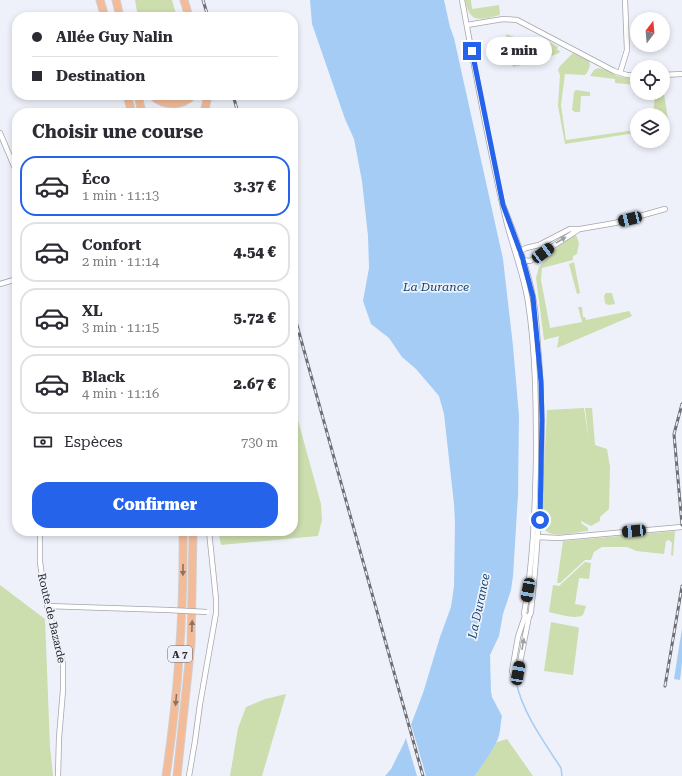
<!DOCTYPE html>
<html lang="fr">
<head>
<meta charset="utf-8">
<style>
  :root { --surface:#fff; --page:#f2f2f3; --text:#2b2b33; --muted:#7c7c81; --line:#e1e1e2; --accent:#2563eb }
  body { margin:0; font-family:"Roboto Serif",serif; background:var(--page); color:var(--text); height:100vh; display:flex; flex-direction:column; font-size:15px; white-space:nowrap }
  * { box-sizing:border-box; margin:0 }
  p { font-size:13px; color:var(--muted) }
  .icon { flex:none; width:22px; height:22px; fill:none; stroke:currentColor; stroke-width:2; stroke-linecap:round; stroke-linejoin:round }
  .map { position:relative; flex:1; overflow:hidden }
  .drawer { position:absolute; left:12px; top:108px; width:286px; height:428px; display:flex; flex-direction:column; background:var(--surface); border-radius:16px; box-shadow:0 2px 6px #0003 }
  .drawer>* { flex:none }
  .guide { position:absolute; left:12px; top:12px; width:286px; height:88px; border-radius:16px; box-shadow:0 2px 6px #0003; display:grid; align-content:center; height:88px; padding:0 20px; background:var(--surface) }
  .needle { width:26px; rotate:16deg }
  .fabs { position:absolute; left:630px; top:12px; display:grid; gap:8px }
  .fabs a { display:grid; place-items:center; width:40px; height:40px; border-radius:50%; background:var(--surface); box-shadow:0 2px 6px #0003; font-size:20px }
  .end { position:absolute; width:18px; height:18px; margin:-9px; border:5px solid #2563eb; background:#fff; box-shadow:0 0 0 2px #fff }
  .from { border-radius:50% }
  .bubble { position:absolute; height:28px; border-radius:14px; background:var(--surface); box-shadow:0 2px 6px #0003; font-size:13px; font-weight:800; line-height:28px; text-align:center }
  .car { position:absolute; width:12px; height:24px; margin:-12px -6px; border-radius:5px; box-shadow:0 0 3px 1px #0007; background:linear-gradient(#222 24%,#8ab4d8 0 40%,#222 0 76%,#8ab4d8 0 86%,#222 0) }
  .guide b { display:flex; align-items:center; gap:14px; height:38px; font-size:15px }
  .guide b+b { border-top:1px solid var(--line) }
  .guide i { width:10px; height:10px; background:var(--text) }
  ul { padding:0; list-style:none }
  li { display:flex; align-items:center; gap:12px; height:60px; margin:0 8px 6px; padding:0 12px; border:2px solid var(--line); border-radius:16px }
  li div { flex:1 }
  li b { display:block; font-size:15px }
  li em { font-style:normal; font-weight:800 }
  li.on { border-color:var(--accent) }
  li>.icon { width:36px; height:36px; stroke-width:1.5 }
  h2 { padding:0 20px; font-size:18px; line-height:48px }
  .pay { display:flex; align-items:center; gap:10px; height:44px; padding:0 20px; font-size:15px }
  .pay p { margin-inline-start:auto }
  .cta { display:flex; gap:8px; margin-top:auto; padding:8px 20px }
  .cta a { flex:1; height:46px; border-radius:16px; background:var(--accent); color:#fff; font-size:16px; font-weight:800; line-height:46px; text-align:center }
  .map>svg:first-child { display:block }
  .green { fill:#ccddae }
  .water { fill:#a5ccf5 }
  .pier { fill:#eff1fa }
  .lines { fill:none; stroke-linecap:round; stroke-linejoin:round }
  .stream { stroke:#a5ccf5; stroke-width:1.5 }
  .minor-casing { stroke:#a4a5ae; stroke-width:6 }
  .highway-casing { stroke:#d0d0d1; stroke-width:9 }
  .minor { stroke:#fff; stroke-width:4.5 }
  .highway { stroke:#f4bb98; stroke-width:7 }
  .rail-casing { stroke:#6d6f74; stroke-width:3 }
  .rail { stroke:#eff1fa; stroke-width:1.5; stroke-dasharray:4.5; stroke-linecap:butt }
  .minor-bridge-casing { stroke:#a4a5ae; stroke-width:6; stroke-linecap:butt }
  .minor-bridge { stroke:#fff; stroke-width:4.5 }
  .oneway { fill:#9e9fa0 }
  .oneway2 { fill:#8e7262 }
  .route { stroke:#2563eb; stroke-width:5 }
  .labels { text-anchor:middle; stroke-width:3.5; stroke-linejoin:round; paint-order:stroke }
  .shield { fill:#eff1fa; stroke:#64656a; stroke-width:1 }
  .shield-label { font-size:10px; font-weight:bold; fill:#28292c }
  .street-label { font-size:11px; fill:#28292c; stroke:#eff1fa }
  .water-label { font-size:12px; font-style:italic; fill:#104573; stroke:#eff1fa }
</style>
</head>
<body>
<div class="map">
<svg width="682" height="776" viewBox="0 0 682 776">
  <rect width="100%" height="100%" fill="#eff1fa"/>
  <path class="green" d="M135 0H172L177 17H138Z
    M465 0H471L472 9 499 5 500 15C479 20 470 24 465 0Z
    M506 34 517 38 519 48 526 47V51L531 54H534L537 60 546 58 545 57 552 53 549 46 550 42 558 47 557 50 560 51 559 53 540 61 513 67Z
    M573 53 589 61C591 67 589 70 585 75L565 74 561 105 566 140 635 130V133L565 144 558 106 560 75 558 70 560 66Z
    M598 68 607 70 617 76 637 80V85L615 83V79L590 76 594 70Z
    M663 88 669 125 663 126V115H653L655 93H663Z
    M576 90 590 92V96H581L580 112H575L572 110 574 92Z
    M576 235 579 243 577 254 573 256V260L542 268 541 280 550 328 582 322 578 307H582L583 317H585L586 320 629 311 632 316 557 348 559 336 544 340 536 278 539 267 566 238Z
    M574 262 580 293 577 294 569 264Z
    M606 293H612L615 304 608 305 605 303 604 296Z
    M293 402 321 504 322 520 318 536 221 545 218 531H293Z
    M584 408 589 441 585 408H592L595 445 607 449 610 467 609 509 600 517V521L591 526 581 521V523L588 528V531C572 532 549 542 541 524L547 410Z
    M675 531 673 556 671 555 672 543 669 540 666 541 664 554 636 551 632 549 627 547H602L594 552 591 560H585L560 583H557L563 541Z
    M585 562 591 563 589 579 579 578 575 604 586 606 583 615C575 620 559 614 549 612L553 585 559 586Z
    M0 585 45 619 50 747 53 776H0Z
    M551 622 577 627 579 628 573 675 544 671Z
    M286 694 262 776H230L238 728 246 707 265 699Z
    M507 739 533 776H475L497 742Z"/>
  <path class="water" d="M310 0H444L450 27 454 38 503 259 513 346 519 416 518 495 513 576 511 590 503 614 499 636 490 655 491 691 492 697 502 716C500 724 501 732 497 741 492 752 482 765 475 776H385L391 769 404 743 423 693 440 637 451 607 454 586 455 523 454 504 444 414 439 396 416 369 402 357 389 338 371 324 363 301 369 268 368 236 362 181 354 139 345 119 312 24Z
    M682 628V663L680 680 674 679Z"/>
  <path class="pier" d="M410 721 418 748 426 776H417L405 735Z"/>
  <g class="lines">
    <path class="stream" d="M516 681C522 712 544 742 561 768L562 776"/>
    <defs>
      <path id="minor" d="M462 0C476 75 489 150 507 224 514 250 524 276 528 302 536 354 536 406 536 458 535 511 533 563 524 614L527 617 530 615 531 612C540 527 545 443 539 358 537 338 537 317 533 297 527 266 515 235 503 205
        M467 25 503 19 517 20 614 71 627 75 637 76
        M620 73 627 50 625 0
        M663 75 682 74
        M0 133 17 173
        M519 252 526 248 539 245 570 229H580L615 223 665 209
        M521 260 530 261 578 230
        M0 284 17 279
        M17 328V341
        M40 531V562L45 597 63 664V690L59 738 58 776
        M537 537 559 538 682 527
        M47 606 168 610
        M525 616 518 637 512 671 513 674 515 675 518 673 529 616
        M189 776 195 741 200 704 216 613V599L209 531"/>
      <path id="highway" d="M100 0 105 17
        M116 0 120 17
        M184 0 189 17
        M127 95 132 113
        M138 95 142 113
        M152 95C163 106 182 107 193 95
        M204 113 208 95
        M166 776C178 695 184 613 183 531
        M177 776 191 644 193 531"/>
    </defs>
    <use href="#minor" class="minor-casing"/>
    <use href="#highway" class="highway-casing"/>
    <use href="#minor" class="minor"/>
    <use href="#highway" class="highway"/>
    <defs>
      <path id="rail" d="M203 0 208 17
        M233 95 238 113
        M293 311 423 776
        M682 404 674 434 682 525
        M665 686 682 586"/>
    </defs>
    <use href="#rail" class="rail-casing"/>
    <use href="#rail" class="rail"/>
    <defs>
      <path id="minor-bridge" d="M168 610 207 612"/>
    </defs>
    <use href="#minor-bridge" class="minor-bridge-casing"/>
    <use href="#minor-bridge" class="minor-bridge"/>
  </g>
  <defs><path id="oneway-solid" d="M-6-.8H1V-3.2L6.5 0L1 3.2V.8H-6Z"/></defs>
  <g class="oneway">
    <use href="#oneway-solid" transform="translate(561 240) rotate(-32)"/>
    <use href="#oneway-solid" transform="translate(523 644) rotate(-80)"/>
  </g>
  <g class="oneway2">
    <use href="#oneway-solid" transform="translate(183 570) rotate(91)"/>
    <use href="#oneway-solid" transform="translate(192 626) rotate(-88)"/>
    <use href="#oneway-solid" transform="translate(176 700) rotate(95)"/>
  </g>
  <g class="lines">
    <path class="route" d="M472 51 503 205 522 256 533 297 541 382 542 420 540 520"/>
  </g>
  <g class="labels">
    <rect class="shield" x="168" y="646" width="24" height="16" rx="3"/>
    <g class="shield-label">
      <text x="180" y="658">A 7</text>
    </g>
    <g class="street-label">
      <text transform="translate(52 618) rotate(77)" y="4">Route de Bazarde</text>
    </g>
    <g class="water-label">
      <text x="436" y="291">La Durance</text>
      <text transform="translate(479 606) rotate(-78)" y="4">La Durance</text>
    </g>
  </g>
</svg>
<div class="fabs">
<a><svg class="needle" viewBox="-14 -14 28 28"><path d="M0-13l5 13h-10z" fill="#e53935"/><path d="M0 13l5-13h-10z" fill="#7c7c81"/></svg></a>
<a><svg class="icon" aria-label="locate" viewBox="0 0 24 24"><circle cx="12" cy="12" r="6"/><path d="M12 2v4M12 18v4M2 12h4M18 12h4"/></svg></a>
<a><svg class="icon" aria-label="layers" viewBox="0 0 24 24"><path d="M12 4l9 5-9 5-9-5zM3 14l9 5 9-5"/></svg></a>
</div>
<i class="end from" style="left:540px;top:520px"></i>
<i class="end" style="left:472px;top:51px"></i>
<div class="bubble" style="left:486px;top:37px;width:66px">2 min</div>
<i class="car" style="left:630px;top:219px;rotate:256deg"></i>
<i class="car" style="left:543px;top:253px;rotate:53deg"></i>
<i class="car" style="left:634px;top:531px;rotate:265deg"></i>
<i class="car" style="left:528px;top:590px;rotate:190deg"></i>
<i class="car" style="left:518px;top:673px;rotate:10deg"></i>
<div class="guide">
<b><i class="from"></i>Allée Guy Nalin</b>
<b><i></i>Destination</b>
</div>
<section class="drawer">
<h2>Choisir une course</h2>
<ul>
<li class="on"><svg class="icon" aria-label="car" viewBox="0 0 24 24"><path d="M5 17H2v-5l4-1 3-4h7l3 4 3 1v5h-3M9 17h6M6 11h13"/><circle cx="7" cy="17" r="2"/><circle cx="17" cy="17" r="2"/></svg><div><b>Éco</b><p>1 min · 11:13</p></div><em>3.37 €</em></li>
<li><svg class="icon" aria-label="car" viewBox="0 0 24 24"><path d="M5 17H2v-5l4-1 3-4h7l3 4 3 1v5h-3M9 17h6M6 11h13"/><circle cx="7" cy="17" r="2"/><circle cx="17" cy="17" r="2"/></svg><div><b>Confort</b><p>2 min · 11:14</p></div><em>4.54 €</em></li>
<li><svg class="icon" aria-label="car" viewBox="0 0 24 24"><path d="M5 17H2v-5l4-1 3-4h7l3 4 3 1v5h-3M9 17h6M6 11h13"/><circle cx="7" cy="17" r="2"/><circle cx="17" cy="17" r="2"/></svg><div><b>XL</b><p>3 min · 11:15</p></div><em>5.72 €</em></li>
<li><svg class="icon" aria-label="car" viewBox="0 0 24 24"><path d="M5 17H2v-5l4-1 3-4h7l3 4 3 1v5h-3M9 17h6M6 11h13"/><circle cx="7" cy="17" r="2"/><circle cx="17" cy="17" r="2"/></svg><div><b>Black</b><p>4 min · 11:16</p></div><em>2.67 €</em></li>
</ul>
<div class="pay"><svg class="icon" aria-label="cash" viewBox="0 0 24 24"><path d="M3 7h18v10H3z"/><circle cx="12" cy="12" r="2"/></svg>Espèces<p>730 m</p></div>
<div class="cta"><a>Confirmer</a></div>
</section>
</div>
</body>
</html>
